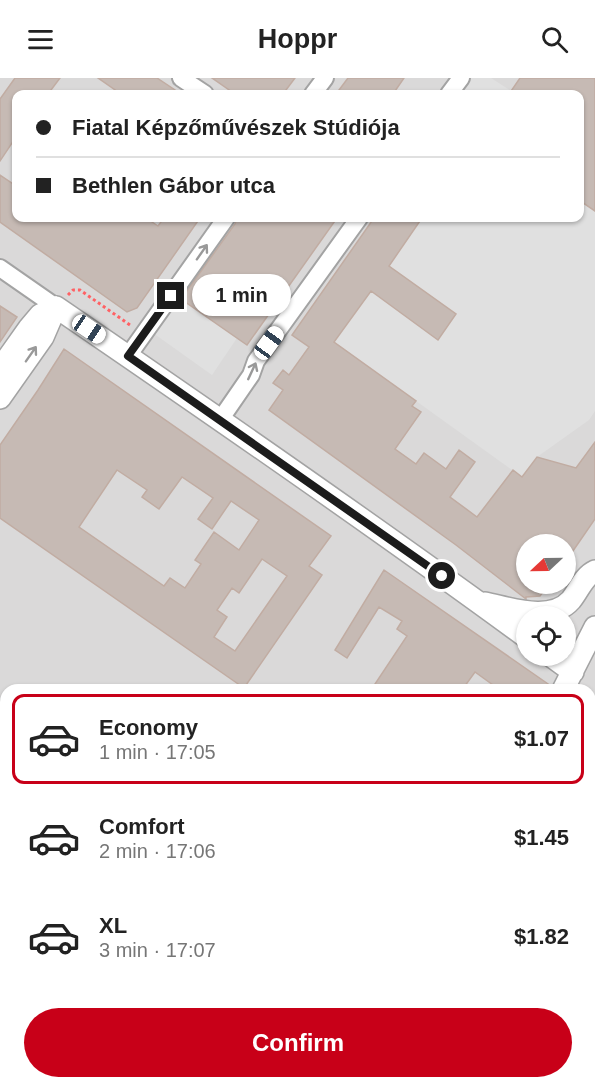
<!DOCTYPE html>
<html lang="en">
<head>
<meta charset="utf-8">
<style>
  :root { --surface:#fff; --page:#f2f2f2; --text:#222; --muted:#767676; --line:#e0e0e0; --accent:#c80018 }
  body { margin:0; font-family:Arial,sans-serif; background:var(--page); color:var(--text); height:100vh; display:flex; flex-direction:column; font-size:22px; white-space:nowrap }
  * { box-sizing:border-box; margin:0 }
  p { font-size:20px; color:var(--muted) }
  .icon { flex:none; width:33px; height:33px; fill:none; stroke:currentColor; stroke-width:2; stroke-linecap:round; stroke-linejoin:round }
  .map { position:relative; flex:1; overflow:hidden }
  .drawer { position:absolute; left:0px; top:606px; width:596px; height:405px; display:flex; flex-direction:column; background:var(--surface); border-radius:18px 18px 0 0; box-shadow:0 2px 4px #0004 }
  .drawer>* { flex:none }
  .top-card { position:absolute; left:12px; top:12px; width:572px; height:132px; border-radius:12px; box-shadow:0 2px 4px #0004; display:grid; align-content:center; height:132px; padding:0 24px; background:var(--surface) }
  .needle { width:39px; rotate:248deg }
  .fabs { position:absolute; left:516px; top:456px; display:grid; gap:12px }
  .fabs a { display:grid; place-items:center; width:60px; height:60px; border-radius:50%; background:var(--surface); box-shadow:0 2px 4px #0004; font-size:30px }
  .end { position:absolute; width:27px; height:27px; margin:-14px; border:8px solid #1c1c1c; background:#fff; box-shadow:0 0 0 3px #fff }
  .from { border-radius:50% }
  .bubble { position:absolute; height:42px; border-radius:21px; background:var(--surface); box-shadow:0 2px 4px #0004; font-size:20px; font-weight:700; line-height:42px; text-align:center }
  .car { position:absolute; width:18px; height:36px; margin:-18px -9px; border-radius:8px; box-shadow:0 0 4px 2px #0007; background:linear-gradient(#fff 24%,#345 0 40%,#fff 0 76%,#345 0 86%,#fff 0) }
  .top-card b { display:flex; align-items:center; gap:21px; height:57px; font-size:22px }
  .top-card b+b { border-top:2px solid var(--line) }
  .top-card i { width:15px; height:15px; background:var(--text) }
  ul { padding:10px 0 0; list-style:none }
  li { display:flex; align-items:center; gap:18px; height:90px; margin:0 12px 9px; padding:0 12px; border:3px solid transparent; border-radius:12px }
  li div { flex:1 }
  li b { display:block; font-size:22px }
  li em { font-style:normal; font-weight:700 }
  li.on { border-color:var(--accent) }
  li>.icon { width:54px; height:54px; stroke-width:1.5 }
  .button { display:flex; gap:12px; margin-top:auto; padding:12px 24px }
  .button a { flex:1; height:69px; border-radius:36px; background:var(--accent); color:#fff; font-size:24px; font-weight:700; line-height:69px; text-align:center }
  header { display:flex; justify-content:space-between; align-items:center; height:78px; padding:0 24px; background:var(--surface); font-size:27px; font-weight:700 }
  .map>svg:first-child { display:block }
  .residential { fill:#dad9d9; fill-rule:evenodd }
  .park { fill:#bcfdba }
  .parking { fill:#e0e0e0 }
  .building { fill:#c6bab4; stroke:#c1aca2; stroke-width:1.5; fill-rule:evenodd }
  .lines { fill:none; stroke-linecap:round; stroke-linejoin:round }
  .minor-casing { stroke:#a3a3a3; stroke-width:20 }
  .tertiary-casing { stroke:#a3a3a3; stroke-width:24 }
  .path { stroke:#ff6164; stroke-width:3; stroke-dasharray:3 3; stroke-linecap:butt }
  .minor { stroke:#fff; stroke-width:16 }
  .tertiary { stroke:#fff; stroke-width:21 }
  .oneway { stroke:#999 }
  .route { stroke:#1c1c1c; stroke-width:8 }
</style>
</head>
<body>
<header><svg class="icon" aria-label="menu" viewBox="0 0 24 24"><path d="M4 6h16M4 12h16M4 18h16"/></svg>Hoppr<svg class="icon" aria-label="search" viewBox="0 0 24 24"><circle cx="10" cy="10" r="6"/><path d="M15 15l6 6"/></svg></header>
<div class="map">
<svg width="595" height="1011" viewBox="0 0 595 1011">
  <rect width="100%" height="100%" fill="#eee8e1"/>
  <path class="residential" d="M0 0H595V1011H0ZM16 16H579V140H16ZM526 466H566V506H526ZM526 538H566V578H526ZM6 612H590V1005H6Z"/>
  <path class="park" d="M284 1005H359L356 1011H295Z"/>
  <path class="parking" d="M469 0H491L511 13 509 16H458Z
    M579 122 595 133V333L589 342 537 379 522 399 334 264 371 213 438 261 456 236 389 188 422 140H579Z
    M179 220 237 260 212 297 153 255Z
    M590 612 595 615V742H590Z"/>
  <path class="building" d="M15 0H60L48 16H16V59L0 83V21Z
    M98 0H157L181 16H121Z
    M212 0H295L283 16H235Z
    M348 0H404L393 16H336Z
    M520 0H595V133L579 122V16H509Z
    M0 97 16 108V140H146L158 148 164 140H200L137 230 127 234 0 144Z
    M237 140H337L247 267 181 221 235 146Z
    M374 140H422L389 188 456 236 438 262 371 213 334 264 416 323 412 328 421 334 395 371 416 386 424 375 446 391 459 372 475 384 450 419 477 439 513 392 522 399 537 379 576 390 595 364V441L566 483V466H526V506H549L540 518 526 519V521L456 467 269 332 283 312 273 305 283 292 289 297 309 269 292 257Z
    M0 228 17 239 0 264Z
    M64 271 331 458 309 488 322 497 244 610 0 440V367L38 312ZM117 392 147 412 142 419 159 431 182 399 213 420 198 441 212 451 231 423 259 442 239 472 214 454 195 482 201 486 185 510 170 500 164 508 79 449ZM262 481 287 498 235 573 214 559 227 539 217 532 232 510 239 515Z
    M384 492 551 608 550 612H500L475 594 462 612H371L407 558 397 551 402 543 379 529 347 580 335 572Z"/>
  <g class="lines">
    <defs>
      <path id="minor" d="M181 0 205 16
        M313 16 325 0
        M449 16 461 0
        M0 190 56 229
        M128 278 226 140
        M220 342 251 297 256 283 359 140
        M0 824 6 828
        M590 882H595
        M0 897 6 901"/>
      <path id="tertiary" d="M56 229C214 337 372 446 526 559
        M0 291 29 250 40 237 56 229
        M0 320 43 259 56 229
        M485 525C510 530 551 545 571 522 579 512 584 498 595 493
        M551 578 573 594
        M563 612 595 549
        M0 857 6 862
        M220 1005 233 1011
        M181 1011 184 1005
        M372 1011 375 1005"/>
    </defs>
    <use href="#minor" class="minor-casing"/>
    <use href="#tertiary" class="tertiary-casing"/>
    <path class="path" d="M68 217 73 212H80L130 247
      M566 561 567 546
      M276 1011 279 1005"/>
    <use href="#minor" class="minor"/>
    <use href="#tertiary" class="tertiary"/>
  </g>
  <defs><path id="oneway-shaft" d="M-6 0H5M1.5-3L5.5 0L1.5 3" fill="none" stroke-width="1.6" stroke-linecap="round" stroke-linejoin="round" transform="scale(1.5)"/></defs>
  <g class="oneway">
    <use href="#oneway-shaft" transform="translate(202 174) rotate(-55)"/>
    <use href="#oneway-shaft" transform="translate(31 276) rotate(-55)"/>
    <use href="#oneway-shaft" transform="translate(252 293) rotate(-65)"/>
  </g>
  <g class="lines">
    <path class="route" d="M171 218 128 278 442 498"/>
  </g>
</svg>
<div class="fabs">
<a><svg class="needle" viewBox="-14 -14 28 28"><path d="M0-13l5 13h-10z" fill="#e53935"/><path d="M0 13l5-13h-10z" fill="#767676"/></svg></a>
<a><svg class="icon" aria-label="locate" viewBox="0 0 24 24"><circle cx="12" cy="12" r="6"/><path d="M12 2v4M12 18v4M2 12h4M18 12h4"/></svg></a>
</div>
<i class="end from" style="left:442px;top:498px"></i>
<i class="end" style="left:171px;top:218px"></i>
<div class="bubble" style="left:192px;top:196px;width:99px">1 min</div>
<i class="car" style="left:89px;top:251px;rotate:124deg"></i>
<i class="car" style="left:269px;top:265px;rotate:36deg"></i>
<div class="top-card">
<b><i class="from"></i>Fiatal Képzőművészek Stúdiója</b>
<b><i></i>Bethlen Gábor utca</b>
</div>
<section class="drawer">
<ul>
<li class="on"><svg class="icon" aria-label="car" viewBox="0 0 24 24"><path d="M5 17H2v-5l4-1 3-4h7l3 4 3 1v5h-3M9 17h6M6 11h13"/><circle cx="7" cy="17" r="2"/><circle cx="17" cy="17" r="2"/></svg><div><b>Economy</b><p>1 min · 17:05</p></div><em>$1.07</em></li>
<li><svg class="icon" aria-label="car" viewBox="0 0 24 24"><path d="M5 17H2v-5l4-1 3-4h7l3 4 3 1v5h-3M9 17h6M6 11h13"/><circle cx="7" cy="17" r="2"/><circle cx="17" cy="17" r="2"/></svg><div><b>Comfort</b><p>2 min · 17:06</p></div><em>$1.45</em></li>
<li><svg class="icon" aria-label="car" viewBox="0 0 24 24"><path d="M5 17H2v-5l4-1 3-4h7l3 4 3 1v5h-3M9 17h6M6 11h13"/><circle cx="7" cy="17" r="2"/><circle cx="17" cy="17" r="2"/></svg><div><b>XL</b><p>3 min · 17:07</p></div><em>$1.82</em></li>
</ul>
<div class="button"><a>Confirm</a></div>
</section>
</div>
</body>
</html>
